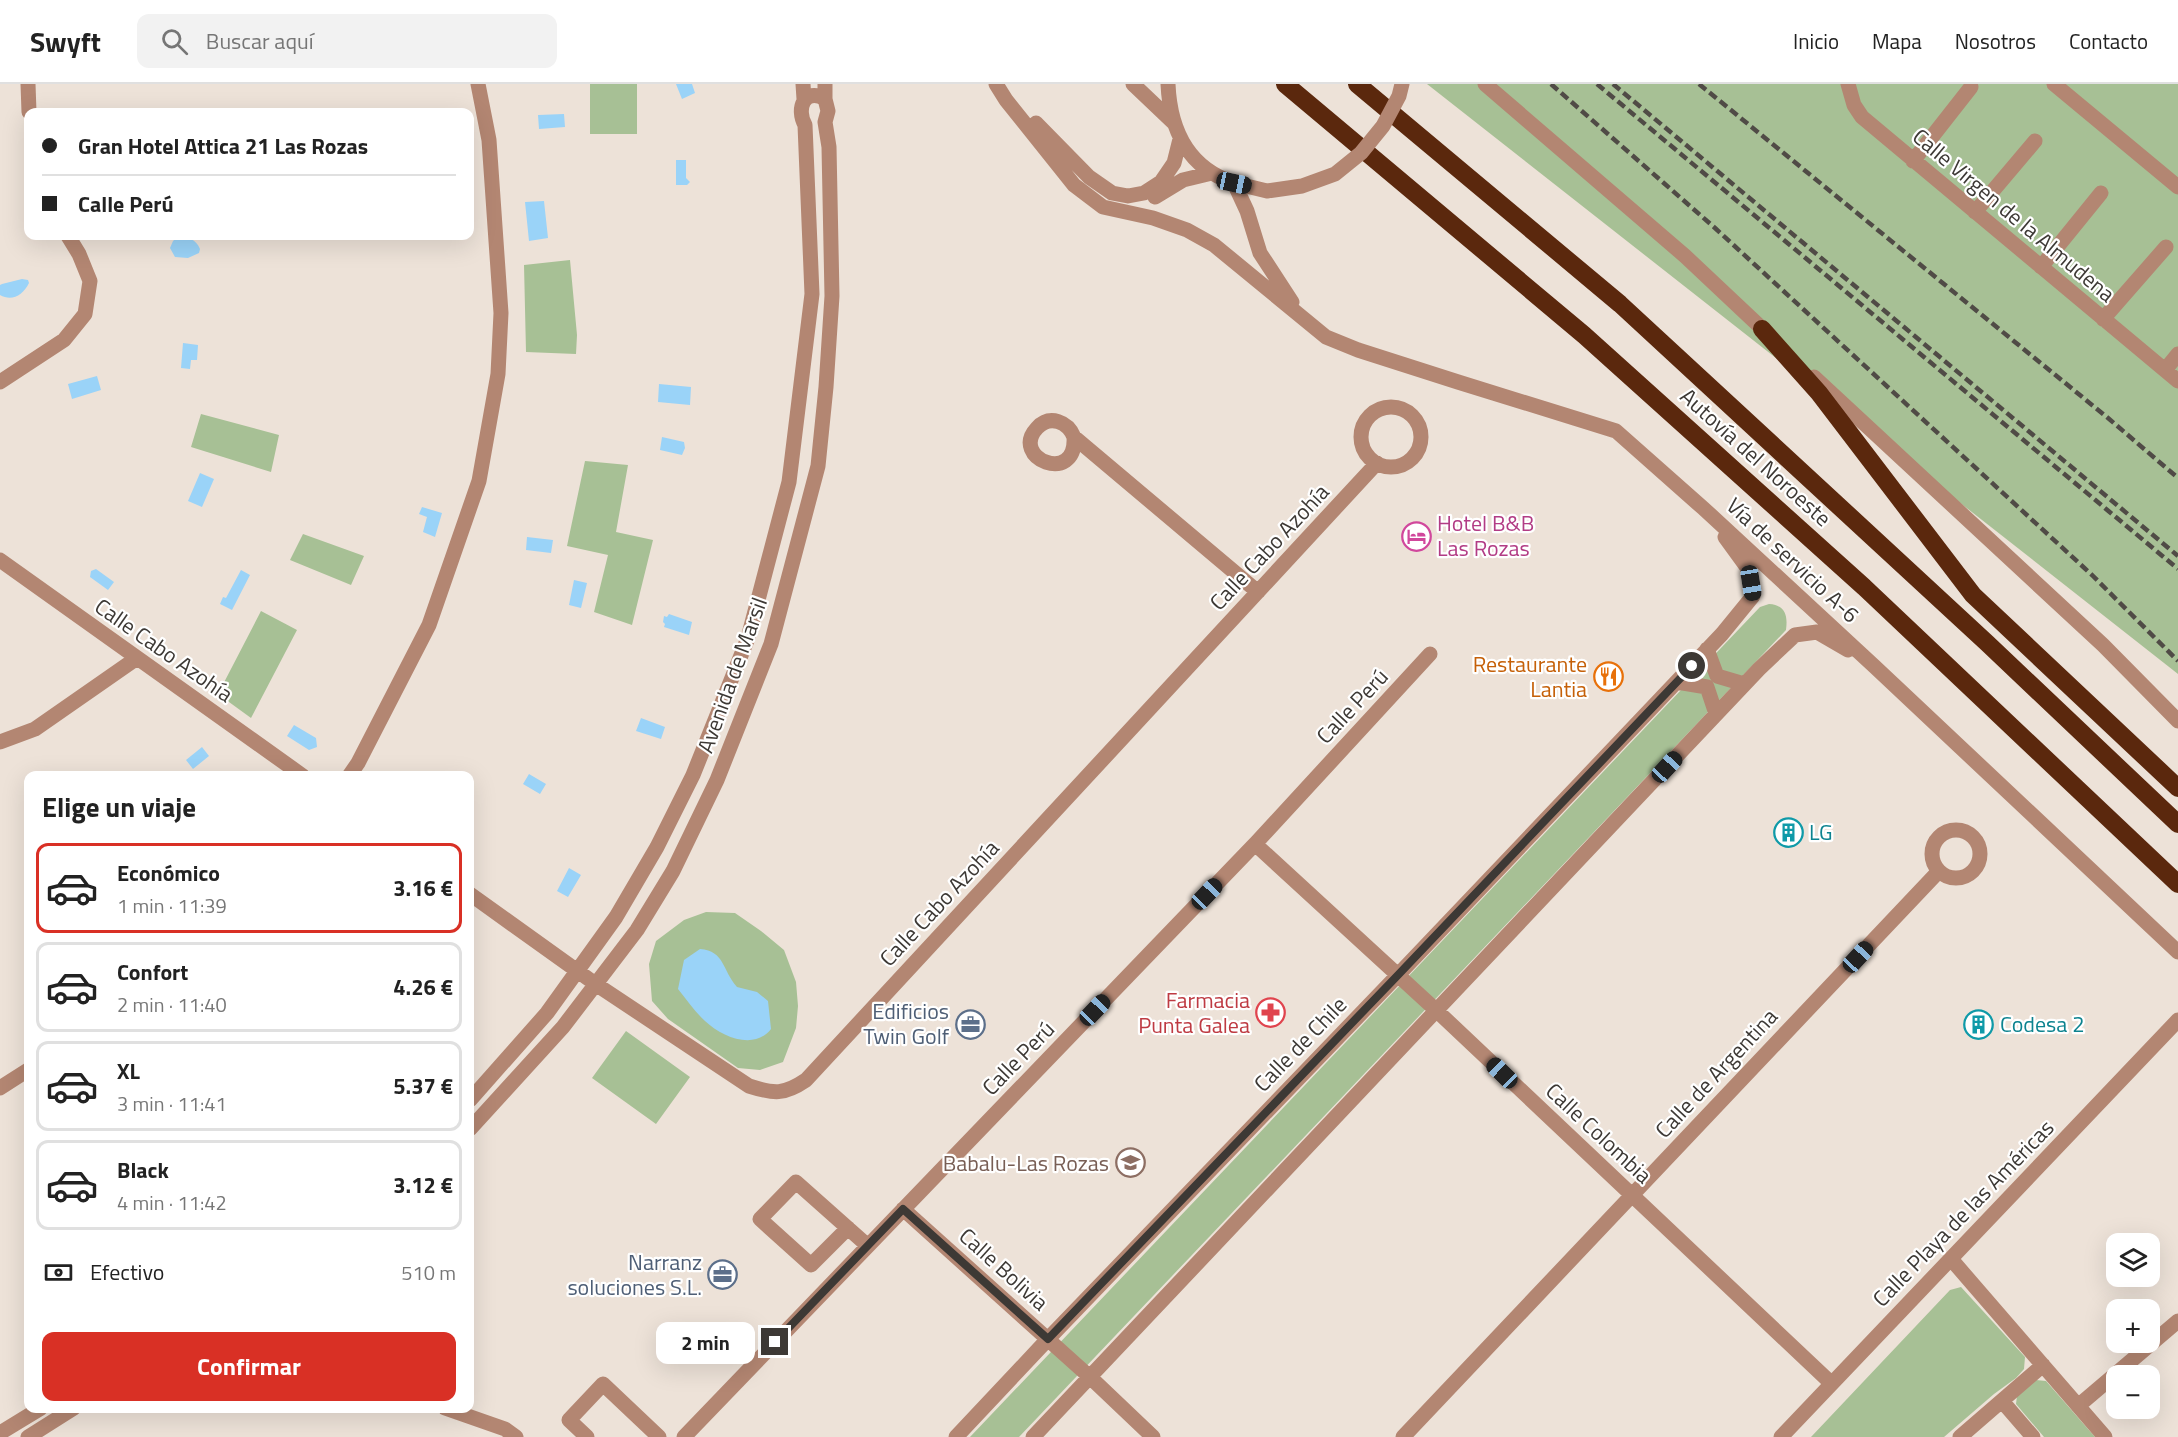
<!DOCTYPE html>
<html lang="es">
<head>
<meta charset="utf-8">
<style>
  :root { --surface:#fff; --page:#f2f2f2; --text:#222; --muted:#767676; --line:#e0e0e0; --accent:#d93025 }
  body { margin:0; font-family:"Titillium Web",sans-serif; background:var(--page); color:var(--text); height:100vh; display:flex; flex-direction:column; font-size:22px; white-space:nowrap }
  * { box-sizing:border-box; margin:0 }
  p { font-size:20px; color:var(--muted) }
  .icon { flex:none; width:33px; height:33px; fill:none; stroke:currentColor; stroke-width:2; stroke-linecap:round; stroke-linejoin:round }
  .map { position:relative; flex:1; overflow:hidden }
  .sheet { position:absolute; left:24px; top:687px; width:450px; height:642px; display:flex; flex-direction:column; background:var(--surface); border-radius:12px; box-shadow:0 6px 24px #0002 }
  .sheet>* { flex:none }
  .guide { position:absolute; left:24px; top:24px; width:450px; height:132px; border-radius:12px; box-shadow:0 6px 24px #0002; display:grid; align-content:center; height:132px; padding:0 18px; background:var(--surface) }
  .buttons { position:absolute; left:2106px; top:1149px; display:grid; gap:12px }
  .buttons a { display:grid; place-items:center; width:54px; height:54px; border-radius:12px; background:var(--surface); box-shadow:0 6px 24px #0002; font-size:30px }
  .end { position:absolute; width:27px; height:27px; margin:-14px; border:8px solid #3d3935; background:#fff; box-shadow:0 0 0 3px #fff }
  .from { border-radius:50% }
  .bubble { position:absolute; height:42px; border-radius:12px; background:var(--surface); box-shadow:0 6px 24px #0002; font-size:20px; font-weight:700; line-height:42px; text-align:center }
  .car { position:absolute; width:18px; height:36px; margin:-18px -9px; border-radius:8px; box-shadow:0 0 4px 2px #0007; background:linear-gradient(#222 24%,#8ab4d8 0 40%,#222 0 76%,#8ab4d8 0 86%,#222 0) }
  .guide b { display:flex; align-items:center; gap:21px; height:57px; font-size:22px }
  .guide b+b { border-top:2px solid var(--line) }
  .guide i { width:15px; height:15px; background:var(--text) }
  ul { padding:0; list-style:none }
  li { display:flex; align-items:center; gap:18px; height:90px; margin:0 12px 9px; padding:0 6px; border:3px solid var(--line); border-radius:12px }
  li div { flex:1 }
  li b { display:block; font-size:22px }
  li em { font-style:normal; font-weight:700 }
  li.active { border-color:var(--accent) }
  li>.icon { width:54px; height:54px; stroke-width:1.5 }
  h2 { padding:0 18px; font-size:27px; line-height:72px }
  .pay { display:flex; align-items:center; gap:15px; height:66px; padding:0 18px; font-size:22px }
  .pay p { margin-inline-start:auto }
  .primary-button { display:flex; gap:12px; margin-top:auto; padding:12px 18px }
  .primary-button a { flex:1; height:69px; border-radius:12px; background:var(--accent); color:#fff; font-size:24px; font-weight:700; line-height:69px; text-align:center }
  header { display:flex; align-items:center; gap:36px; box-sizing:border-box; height:84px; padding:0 30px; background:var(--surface); border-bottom:2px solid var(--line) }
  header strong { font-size:28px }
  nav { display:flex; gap:33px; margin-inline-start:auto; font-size:21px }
  .search { width:420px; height:54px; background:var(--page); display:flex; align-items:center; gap:15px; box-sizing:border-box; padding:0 21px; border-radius:12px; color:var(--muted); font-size:22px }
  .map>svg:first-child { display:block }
  .green { fill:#a7c095 }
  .water { fill:#9ad3f8 }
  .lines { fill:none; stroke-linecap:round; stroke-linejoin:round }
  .minor { stroke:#b38672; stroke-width:15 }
  .highway { stroke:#5b280d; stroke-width:18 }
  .rail { stroke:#504b46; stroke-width:4.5; stroke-dasharray:9 4.5; stroke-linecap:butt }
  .minor-bridge { stroke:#b38672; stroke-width:15 }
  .route { stroke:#3d3935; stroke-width:8 }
  .labels { text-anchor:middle; stroke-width:4.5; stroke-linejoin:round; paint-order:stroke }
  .street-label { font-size:22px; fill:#3d3935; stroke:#fff }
  .hotel-label { font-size:22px; fill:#b23c85; stroke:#fff; text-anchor:start }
  .food-label { font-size:22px; fill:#c56008; stroke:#fff; text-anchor:end }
  .culture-label { font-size:22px; fill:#0d838f; stroke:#fff; text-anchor:start }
  .health-label { font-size:22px; fill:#be3a42; stroke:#fff; text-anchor:end }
  .service-label { font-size:22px; fill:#4e5e75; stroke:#fff; text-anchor:end }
  .education-label { font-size:22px; fill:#785e54; stroke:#fff; text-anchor:end }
</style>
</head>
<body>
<header>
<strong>Swyft</strong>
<div class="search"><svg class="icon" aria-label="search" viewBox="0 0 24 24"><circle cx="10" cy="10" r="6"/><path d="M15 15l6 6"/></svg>Buscar aquí</div>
<nav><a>Inicio</a><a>Mapa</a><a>Nosotros</a><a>Contacto</a></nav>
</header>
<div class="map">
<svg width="2178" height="1353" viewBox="0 0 2178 1353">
  <rect width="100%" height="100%" fill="#ede2d8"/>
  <path class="green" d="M590 0H637V50H590Z
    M1427 0H2178V590Z
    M570 176 577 251 576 270 526 268 524 181Z
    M201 330 279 351 271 388 191 363Z
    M585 377 628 381 616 448 653 456 632 541 594 528 608 471 567 462Z
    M303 450 364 472 351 501 290 476Z
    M1769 520C1785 521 1788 531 1786 546L1019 1353H970L1760 523Z
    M261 527 297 546 251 634 218 610Z
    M706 828 735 829 761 847 784 866 796 898 798 922 796 944 783 978 760 986 738 984 668 935 652 917 649 880 656 857 684 836Z
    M626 947 690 993 656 1040 592 994Z
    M1961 1203 2025 1273 2024 1285 2016 1294 1994 1310 1944 1353H1811L1950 1206Z
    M2036 1296 2046 1297 2095 1353H2044L2016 1320 2017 1312Z"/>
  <path class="water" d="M676 0H692L695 9 682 15Z
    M564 30 565 43 539 45 538 31Z
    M676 76H686V94L690 98 687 101H676Z
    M544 117 548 154 529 157 525 118Z
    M178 153C188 153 196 155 200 165L199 169 188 174 175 173 170 164 173 157Z
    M22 195 28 196 29 199C23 211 12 218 0 211V201L2 200Z
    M183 259 198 261 197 276H191L190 285 181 284Z
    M97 292 101 306 72 315 68 300Z
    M659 300 691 303 690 321 658 318Z
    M662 353 684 358 685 364 682 371 660 366Z
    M200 389 214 395 202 423 188 417Z
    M422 423 442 429 435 453 423 448 427 433 419 430Z
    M527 453 553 456 551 469 526 466Z
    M96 485 114 498 108 506 90 493 91 487Z
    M241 486 250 491 232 526 220 520 223 513 226 514Z
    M574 496 587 499 581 524 569 521Z
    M669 530 692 538 689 551 664 543 665 540 663 538 664 532 667 533Z
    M641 634 665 643 661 655 636 647Z
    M294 641 316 654 317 663 309 666 287 652Z
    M202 663 209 672 193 685 186 676Z
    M529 690 546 700 540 710 523 700Z
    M569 784 581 791 568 813 557 807Z
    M700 865C725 867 722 886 737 903L757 908 768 917 771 945C755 966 723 954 705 937 695 928 687 916 678 905L684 876Z"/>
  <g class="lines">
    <path class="minor" d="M28 0 29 28
      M803 0 804 15
      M996 0 1006 16 1074 101 1103 123 1153 134 1187 146 1214 161 1326 253 1358 266 1458 298 1616 347 1703 424 1874 582 2178 868
      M1133 0 1174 39
      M1168 0C1170 46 1188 84 1234 99L1247 127 1260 169 1292 218
      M1485 0 1685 172 1770 252
      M1848 0 1854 21 1862 33 2178 297
      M2054 0 2178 103
      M1036 39 1089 93 1112 109 1128 112 1144 109 1161 98 1174 79 1180 55
      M1913 77 1971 3
      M1155 113 1183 96 1212 89
      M1975 128 2035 57
      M2041 183 2101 109
      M2103 235 2166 163
      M2165 286 2178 270
      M1814 293 2103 561 2178 637
      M0 298 64 256 85 230 90 197 79 170 68 152
      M1361 353a30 30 0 1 1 60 0a30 30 0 1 1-60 0Z
      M1074 353C1077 402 1009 374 1037 344 1050 330 1068 338 1074 353L1258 508
      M0 476 303 692
      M1707 565 1717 592 1744 600
      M1677 598 1707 603 1716 630
      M0 658 35 645 137 574
      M349 692 358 679 429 541 479 397 498 290 501 229 489 56 478 0
      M1932 770a24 24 0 1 1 48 0a24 24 0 1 1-48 0Z
      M1255 760 1437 927 1831 1299
      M470 810 597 901 749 1002C774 1010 784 1011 806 996L1377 379
      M0 1004 28 986
      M470 1016 547 929 616 833 657 763 693 691 748 554 789 398 812 210 805 41C796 25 804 3 825 15
      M470 1045 563 943 637 846 673 787 717 696 771 560 818 382 826 303 832 212 829 63 825 38 828 27 825 15V0
      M903 1125 1091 1294 1153 1353
      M848 1144 811 1181 760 1135 796 1098 868 1162
      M1951 1175 2105 1353
      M2002 1317 2033 1353
      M2078 1322 2178 1237
      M445 1324 505 1345 516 1353
      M0 1349 41 1324
      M28 1353 74 1324
      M587 1353 569 1336 603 1300 659 1353
      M684 1353 1255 760 1430 570
      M956 1353 1048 1255 1398 891 1722 550 1753 512 1749 486 1725 453
      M1033 1353 1759 585 1795 551 1817 548 1848 566
      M1403 1353 1939 787
      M1781 1353 2178 936
      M1960 1353 2043 1281"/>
    <path class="highway" d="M1285 0 1584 251 1864 503 2178 800
      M1357 0 1620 220 1987 559 2178 740
      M1762 245 1819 309 1973 511 2178 704"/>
    <path class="rail" d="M1551 0 1715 144 2092 491 2178 577
      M1597 0 2178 485
      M1613 0 2178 472
      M1699 0 2108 334 2178 394"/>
    <path class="minor-bridge" d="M1234 99 1267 107 1302 102 1335 90 1361 69 1383 42 1399 12 1402 0"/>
  </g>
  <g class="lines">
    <path class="route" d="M775 1258 903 1125 1048 1255 1398 891 1692 582"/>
  </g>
  <defs>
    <symbol id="hotel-ring" viewBox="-11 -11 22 22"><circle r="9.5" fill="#fff" stroke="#d1479c" stroke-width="1.5"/><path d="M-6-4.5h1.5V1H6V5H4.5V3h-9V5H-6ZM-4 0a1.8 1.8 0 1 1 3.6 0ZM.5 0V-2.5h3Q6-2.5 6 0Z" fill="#d1479c"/></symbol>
    <symbol id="restaurant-ring" viewBox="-11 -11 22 22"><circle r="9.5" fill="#fff" stroke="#e8710a" stroke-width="1.5"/><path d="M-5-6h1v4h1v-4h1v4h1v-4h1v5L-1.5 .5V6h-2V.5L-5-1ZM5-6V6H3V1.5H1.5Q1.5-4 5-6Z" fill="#e8710a"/></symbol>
    <symbol id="building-ring" viewBox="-11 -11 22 22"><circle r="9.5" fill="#fff" stroke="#0f9aa8" stroke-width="1.5"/><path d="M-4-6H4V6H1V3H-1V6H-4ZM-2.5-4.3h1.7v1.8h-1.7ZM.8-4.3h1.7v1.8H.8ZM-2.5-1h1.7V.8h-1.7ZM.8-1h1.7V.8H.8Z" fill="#0f9aa8"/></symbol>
    <symbol id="pharmacy-ring" viewBox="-11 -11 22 22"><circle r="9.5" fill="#fff" stroke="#e0444e" stroke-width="1.5"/><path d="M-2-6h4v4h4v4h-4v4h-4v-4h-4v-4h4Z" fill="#e0444e"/></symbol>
    <symbol id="office-ring" viewBox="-11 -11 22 22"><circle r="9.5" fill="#fff" stroke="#5c6f8a" stroke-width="1.5"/><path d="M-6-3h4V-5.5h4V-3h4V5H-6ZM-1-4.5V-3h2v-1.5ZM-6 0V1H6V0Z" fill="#5c6f8a"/></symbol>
    <symbol id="school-ring" viewBox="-11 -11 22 22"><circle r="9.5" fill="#fff" stroke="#8d6e63" stroke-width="1.5"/><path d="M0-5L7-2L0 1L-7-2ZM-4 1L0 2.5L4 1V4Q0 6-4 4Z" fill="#8d6e63"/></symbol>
  </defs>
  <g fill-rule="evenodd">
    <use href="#hotel-ring" x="1400" y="436" width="33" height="33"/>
    <use href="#restaurant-ring" x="1592" y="576" width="33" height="33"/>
    <use href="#building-ring" x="1772" y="732" width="33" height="33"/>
    <use href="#pharmacy-ring" x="1254" y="912" width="33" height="33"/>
    <use href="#office-ring" x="954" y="924" width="33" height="33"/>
    <use href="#building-ring" x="1962" y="924" width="33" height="33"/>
    <use href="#school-ring" x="1114" y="1062" width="33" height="33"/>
    <use href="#office-ring" x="706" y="1174" width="33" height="33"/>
  </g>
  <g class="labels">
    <g class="street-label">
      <text transform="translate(2014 131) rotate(40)" y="8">Calle Virgen de la Almudena</text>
      <text transform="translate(1756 373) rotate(42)" y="8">Autovía del Noroeste</text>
      <text transform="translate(1269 463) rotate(-47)" y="8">Calle Cabo Azohía</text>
      <text transform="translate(1793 476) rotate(43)" y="8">Vía de servicio A-6</text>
      <text transform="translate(164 566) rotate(35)" y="8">Calle Cabo Azohía</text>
      <text transform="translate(732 591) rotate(-70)" y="8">Avenida de Marsil</text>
      <text transform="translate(1352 622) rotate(-47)" y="8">Calle Perú</text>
      <text transform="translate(939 819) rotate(-47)" y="8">Calle Cabo Azohía</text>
      <text transform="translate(1300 960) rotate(-46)" y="8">Calle de Chile</text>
      <text transform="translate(1018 974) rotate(-46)" y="8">Calle Perú</text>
      <text transform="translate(1716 989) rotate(-47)" y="8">Calle de Argentina</text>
      <text transform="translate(1599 1049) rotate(43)" y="8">Calle Colombia</text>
      <text transform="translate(1963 1129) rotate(-46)" y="8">Calle Playa de las Américas</text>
      <text transform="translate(1004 1185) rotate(42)" y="8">Calle Bolivia</text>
    </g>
    <g class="hotel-label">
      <text x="1437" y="447">Hotel B&amp;B<tspan x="1437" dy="25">Las Rozas</tspan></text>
    </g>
    <g class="food-label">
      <text x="1587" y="588">Restaurante<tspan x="1587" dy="25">Lantia</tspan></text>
    </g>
    <g class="culture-label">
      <text x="1809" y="756">LG</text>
      <text x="2000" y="948">Codesa 2</text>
    </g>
    <g class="health-label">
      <text x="1250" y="924">Farmacia<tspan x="1250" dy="25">Punta Galea</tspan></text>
    </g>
    <g class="service-label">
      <text x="949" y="935">Edificios<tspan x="949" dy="25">Twin Golf</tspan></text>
      <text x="702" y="1186">Narranz<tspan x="702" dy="25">soluciones S.L.</tspan></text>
    </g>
    <g class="education-label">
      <text x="1109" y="1087">Babalu-Las Rozas</text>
    </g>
  </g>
</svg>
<div class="buttons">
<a><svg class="icon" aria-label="layers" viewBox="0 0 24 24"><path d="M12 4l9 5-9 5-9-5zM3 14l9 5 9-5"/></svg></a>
<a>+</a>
<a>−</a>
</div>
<i class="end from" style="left:1692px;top:582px"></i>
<i class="end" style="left:775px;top:1258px"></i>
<div class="bubble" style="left:656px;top:1238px;width:99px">2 min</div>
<i class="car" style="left:1234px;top:99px;rotate:102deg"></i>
<i class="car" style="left:1751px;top:499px;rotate:171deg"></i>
<i class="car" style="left:1667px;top:683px;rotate:43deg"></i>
<i class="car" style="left:1207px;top:810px;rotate:44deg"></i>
<i class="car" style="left:1858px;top:873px;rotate:43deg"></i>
<i class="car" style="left:1095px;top:926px;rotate:44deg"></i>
<i class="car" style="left:1502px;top:989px;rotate:314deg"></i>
<div class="guide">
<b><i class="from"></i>Gran Hotel Attica 21 Las Rozas</b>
<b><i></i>Calle Perú</b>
</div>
<section class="sheet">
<h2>Elige un viaje</h2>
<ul>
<li class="active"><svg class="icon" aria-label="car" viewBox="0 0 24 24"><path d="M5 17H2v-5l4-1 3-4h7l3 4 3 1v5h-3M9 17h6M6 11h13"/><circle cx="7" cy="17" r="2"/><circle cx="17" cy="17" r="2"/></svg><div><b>Económico</b><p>1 min · 11:39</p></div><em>3.16 €</em></li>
<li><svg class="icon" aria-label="car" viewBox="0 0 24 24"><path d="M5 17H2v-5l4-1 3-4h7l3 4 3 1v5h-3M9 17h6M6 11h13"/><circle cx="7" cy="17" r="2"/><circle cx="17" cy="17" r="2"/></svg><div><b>Confort</b><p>2 min · 11:40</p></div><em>4.26 €</em></li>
<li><svg class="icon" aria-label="car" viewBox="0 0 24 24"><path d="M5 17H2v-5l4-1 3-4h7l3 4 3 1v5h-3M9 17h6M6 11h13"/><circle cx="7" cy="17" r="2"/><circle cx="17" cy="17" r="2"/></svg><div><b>XL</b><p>3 min · 11:41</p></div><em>5.37 €</em></li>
<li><svg class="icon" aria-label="car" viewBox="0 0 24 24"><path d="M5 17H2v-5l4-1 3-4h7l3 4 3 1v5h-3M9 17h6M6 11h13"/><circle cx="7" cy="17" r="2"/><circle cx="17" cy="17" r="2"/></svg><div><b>Black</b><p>4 min · 11:42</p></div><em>3.12 €</em></li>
</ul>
<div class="pay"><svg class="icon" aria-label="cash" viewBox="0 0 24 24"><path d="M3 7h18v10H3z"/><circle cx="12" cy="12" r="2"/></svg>Efectivo<p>510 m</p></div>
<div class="primary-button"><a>Confirmar</a></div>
</section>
</div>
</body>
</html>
